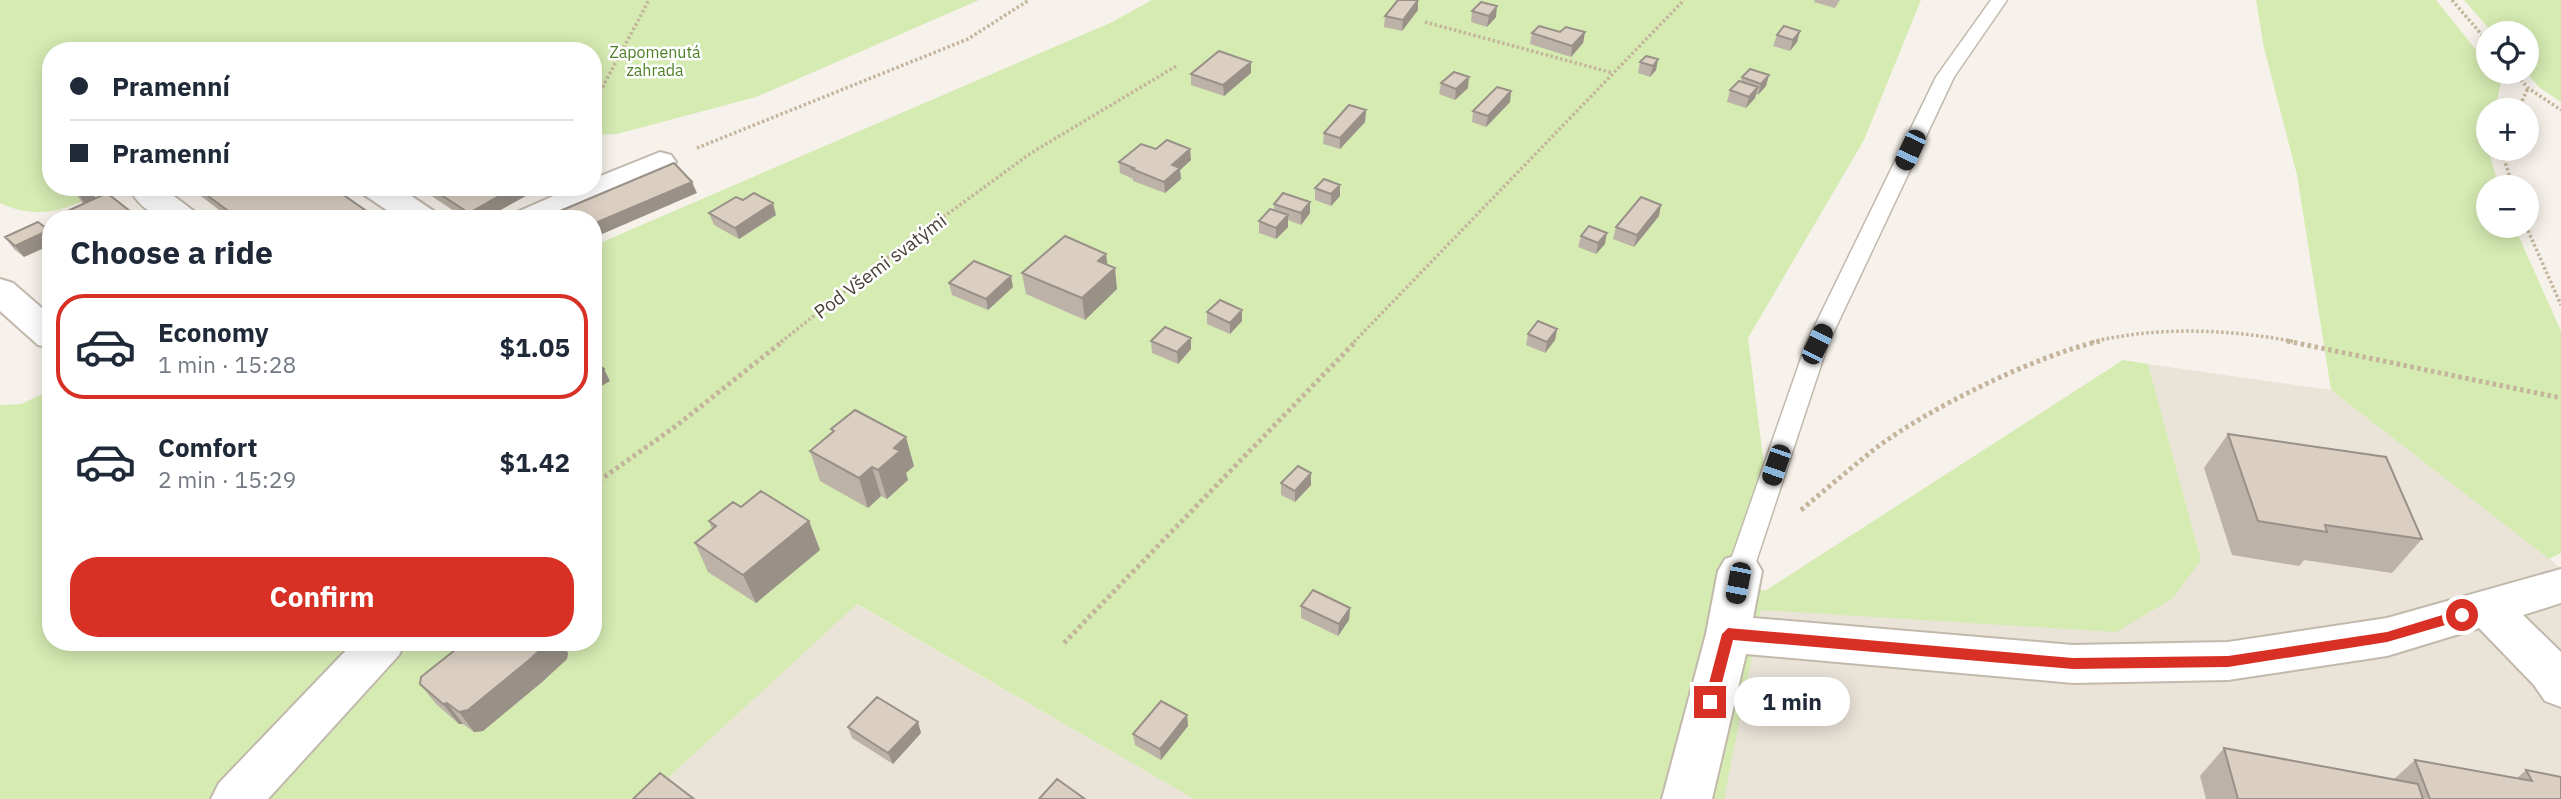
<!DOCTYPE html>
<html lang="en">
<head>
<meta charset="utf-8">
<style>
  :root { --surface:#fff; --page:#f2f2f3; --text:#1f2937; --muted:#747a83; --line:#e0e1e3; --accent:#d93025 }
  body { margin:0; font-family:"IBM Plex Sans",sans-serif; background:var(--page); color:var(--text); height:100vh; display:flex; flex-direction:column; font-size:26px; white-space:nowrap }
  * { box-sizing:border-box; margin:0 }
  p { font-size:23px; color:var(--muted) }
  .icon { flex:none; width:38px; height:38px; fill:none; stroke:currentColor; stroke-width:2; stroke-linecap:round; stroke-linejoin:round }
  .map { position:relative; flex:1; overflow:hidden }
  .sheet { position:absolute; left:42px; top:210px; width:560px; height:441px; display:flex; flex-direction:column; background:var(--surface); border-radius:28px; box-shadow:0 4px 18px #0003 }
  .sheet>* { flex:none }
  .hud { position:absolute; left:42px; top:42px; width:560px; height:154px; border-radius:28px; box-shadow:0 4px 18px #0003; display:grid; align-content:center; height:154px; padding:0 28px; background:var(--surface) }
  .fabs { position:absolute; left:2476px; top:21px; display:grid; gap:14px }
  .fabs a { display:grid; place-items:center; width:63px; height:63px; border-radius:50%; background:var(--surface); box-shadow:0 4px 18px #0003; font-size:35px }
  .end { position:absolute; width:32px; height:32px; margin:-16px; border:9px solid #d93025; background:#fff; box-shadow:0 0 0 4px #fff }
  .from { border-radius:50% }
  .bubble { position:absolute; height:49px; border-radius:24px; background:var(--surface); box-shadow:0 4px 18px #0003; font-size:23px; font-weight:700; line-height:49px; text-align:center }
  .car { position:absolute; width:21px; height:42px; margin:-21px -10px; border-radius:9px; box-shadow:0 0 5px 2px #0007; background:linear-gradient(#222 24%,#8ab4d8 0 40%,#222 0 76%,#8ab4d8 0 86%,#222 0) }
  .hud b { display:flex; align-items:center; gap:24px; height:66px; font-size:26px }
  .hud b+b { border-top:2px solid var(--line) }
  .hud i { width:18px; height:18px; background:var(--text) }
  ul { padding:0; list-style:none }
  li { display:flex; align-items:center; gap:21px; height:105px; margin:0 14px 10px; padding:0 14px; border:4px solid transparent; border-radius:28px }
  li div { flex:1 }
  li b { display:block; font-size:26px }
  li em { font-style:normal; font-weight:700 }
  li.active { border-color:var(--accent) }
  li>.icon { width:63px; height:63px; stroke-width:1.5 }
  h2 { padding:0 28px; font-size:32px; line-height:84px }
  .cta { display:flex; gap:14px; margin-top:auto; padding:14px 28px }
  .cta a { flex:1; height:80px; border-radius:28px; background:var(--accent); color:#fff; font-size:28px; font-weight:700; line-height:80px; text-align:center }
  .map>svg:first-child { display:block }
  .residential { fill:#eae3d8 }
  .green { fill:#d5ebb2 }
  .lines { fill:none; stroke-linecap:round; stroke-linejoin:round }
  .lane-casing { stroke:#c2b9ac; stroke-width:3 }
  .street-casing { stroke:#c2b9ac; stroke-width:4 }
  .path-far1 { stroke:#c4b49c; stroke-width:3.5; stroke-dasharray:2.5 2.5; stroke-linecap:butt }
  .path { stroke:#c4b49c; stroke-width:5; stroke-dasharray:3.5 3.5; stroke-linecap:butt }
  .lane { fill:#fff; fill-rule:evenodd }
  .street { fill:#fff; fill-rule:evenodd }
  .wall { fill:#bcb2a7 }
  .shaded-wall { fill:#999188 }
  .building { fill:#dbcfc2; stroke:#999188; stroke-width:2 }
  .route { fill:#d93025 }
  .labels { text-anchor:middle; stroke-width:5; stroke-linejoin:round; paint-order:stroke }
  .far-park-label { font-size:16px; fill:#4e8027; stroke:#fff }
  .street-label { font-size:19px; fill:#4a4237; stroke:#fff }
</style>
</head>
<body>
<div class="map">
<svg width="2561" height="799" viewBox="0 0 2561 799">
  <rect width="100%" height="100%" fill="#f6f1ea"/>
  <path class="residential" d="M2148 364 2331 390 2561 568V799H1407L1738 583 1765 591 2201 560Z
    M856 604 1194 799H645Z"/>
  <path class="green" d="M0 0H979L756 97 617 134 593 135V51H51V187H113C74 206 43 223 0 203Z
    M1152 0H1921L1864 140 1748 338 1767 489 1738 583 1765 591 2123 360 2148 364 2201 560 2173 598 2116 632 1761 610 1724 799H1194L857 604 645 799H257L391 656 408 642H593V246L1110 23Z
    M2256 0H2436L2488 65V72H2493L2501 82 2495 110H2488V149L2499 187H2488V226H2514L2561 331V553L2549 559 2331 390 2297 175 2264 48Z
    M2464 0H2561V102L2539 87 2526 72 2527 33H2493Z
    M51 390V642H364L211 799H0V405L21 404Z"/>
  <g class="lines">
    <defs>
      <path id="lane" d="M1991 0H2007L1954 77 1828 344 1753 571 1749 578 1740 581 1731 578 1727 571 1806 344 1936 77Z"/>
      <path id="street" d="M660 152 671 155 676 162 671 169 558 219H512L517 212 574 187H593V179Z
        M134 187H162L195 212 200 219C169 219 150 221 131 192Z
        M359 187H398L435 212 440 219H400L363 194Z
        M0 279 13 283 51 316V348L38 345 0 311Z
        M1740 554 1755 559 1762 571 1753 618 2073 645 2228 642 2387 618 2561 569V603L2523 615 2561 652V707L2545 701 2534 685 2479 628 2387 656 2228 680 2073 683 1746 654 1712 799H1662L1706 634 1718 571 1725 559Z
        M354 642H405L399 655 268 799H211L219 783Z"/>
    </defs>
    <use href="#lane" class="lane-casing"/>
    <use href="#street" class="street-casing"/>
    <path class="path-far1" d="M2452 0 2488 42
      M1425 22 1613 73
      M2514 72 2528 88 2561 110
      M593 105 649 0
      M2518 110 2528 88
      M593 142 601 150
      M697 148 968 39 1029 0
      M2501 149 2513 187
      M2526 226 2561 305
      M781 342 879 264 1031 153 1178 65
      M1354 342 1684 0
      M2092 342C2158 326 2230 329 2296 342"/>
    <path class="path" d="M2287 341 2561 398
      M593 485 676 426 783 341
      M1801 510C1826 489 1851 468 1876 448 1929 408 2035 356 2100 341
      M1064 643 1356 341"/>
    <use href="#lane" class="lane"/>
    <use href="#street" class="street"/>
  </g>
  <path class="wall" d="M1815 0H1840L1835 8 1814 2Z
    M1418 10 1402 31 1384 27 1385 16Z
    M1472 11 1496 17 1487 27 1471 22Z
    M1800 31 1797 42 1790 51 1773 46 1777 35Z
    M1560 32H1585L1583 43 1571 57 1530 44 1532 33Z
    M1658 59 1656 70 1650 77 1638 73 1640 62Z
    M1251 62V73L1224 96 1191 85V74Z
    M1769 75 1766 86 1758 95 1756 94 1755 98 1746 108 1727 102 1730 90 1741 81 1742 77Z
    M1441 83 1468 88 1455 100 1439 94Z
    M1511 91 1510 102 1486 127 1472 122 1473 111Z
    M1366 110 1365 122 1340 149 1323 144 1324 133Z
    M1156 149 1191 160 1180 170 1181 179 1165 193 1133 181V179L1120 173 1119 162Z
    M1340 185V196L1331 206 1315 200V188Z
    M71 187H88L95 198 140 219H65L61 214 83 204Z
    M189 187H332L378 219H231Z
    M418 187H542L484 219H466Z
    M743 200 776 215 739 239 714 225 709 213Z
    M1310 202V213L1301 225 1288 220V227L1276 239 1259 233V221L1274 210V204Z
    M1659 216 1634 247 1613 239 1616 227Z
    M38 222 24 257 14 249 5 237Z
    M1581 236 1605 244 1596 254 1578 247Z
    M1022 273 1117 289 1085 320 1026 294Z
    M949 283 1013 287 988 310 952 295Z
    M1207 312 1242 321 1230 334 1207 324Z
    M1557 329 1555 340 1545 353 1526 345 1528 334Z
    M1191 338V349L1178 364 1152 353 1151 341Z
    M831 429 914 466 906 473 908 480 887 499 881 496 868 508 820 481 810 451 832 432Z
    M2228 434 2422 539 2392 573 2304 560 2299 566 2232 555 2204 468Z
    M1281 483 1311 485 1295 502 1281 495Z
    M741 507 809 521 820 550 756 603 708 572 695 543 712 529 709 521Z
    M1301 606 1350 608 1349 620 1338 636 1301 618Z
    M465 642H561L568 653 567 659 542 682 483 731 474 732 463 724H459L436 704 420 684Z
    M1187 715 1188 726 1161 760 1135 745 1133 734Z
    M918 722 921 733 893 764 852 738 848 727Z
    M2224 748 2393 780 2415 760 2517 778 2526 770 2561 799H2206L2200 776Z"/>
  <path class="shaded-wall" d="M1418 0V10L1402 31 1403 20Z
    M1497 6 1496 17 1487 27 1489 16Z
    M1800 31 1797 42 1790 51 1793 40Z
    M1585 32 1583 43 1571 57 1572 46Z
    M1658 59 1656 70 1650 77 1653 66Z
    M1251 62V73L1224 96 1223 85Z
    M1769 75 1766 86 1758 95 1761 84Z
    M1469 77 1468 88 1455 100 1456 89Z
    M1758 87 1755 98 1746 108 1749 97Z
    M1511 91 1510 102 1486 127 1488 116Z
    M1366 110 1365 122 1340 149V138Z
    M1190 149 1191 160 1180 170 1181 179 1165 193 1164 182 1172 165Z
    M692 182 697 193 593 238V224Z
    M1340 185V196L1331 206V194Z
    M73 187H88L104 209 93 214Z
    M515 187H542L484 219H472L469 213Z
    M1310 202V213L1301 225V213Z
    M773 203 776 215 739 239 735 228Z
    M1661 205 1659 216 1634 247 1637 235Z
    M1288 215V227L1276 239V228Z
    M49 230 51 233V245L24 257 15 246Z
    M1607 233 1605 244 1596 254 1598 243Z
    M1106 254 1109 274 1115 268 1117 289 1085 320 1082 298 1098 261Z
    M1011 276 1013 287 988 310 986 299Z
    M1242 310V321L1230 334V323Z
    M1557 329 1555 340 1545 353 1547 342Z
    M1191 338V349L1178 364 1177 352Z
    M604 369 610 381 593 391V376Z
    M906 437 914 466 906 473 908 480 887 499 878 470 894 448Z
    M872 467 881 496 868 508 859 478Z
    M1311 473V485L1295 502V491Z
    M809 521 820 550 756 603 743 575Z
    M1350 608 1349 620 1338 636 1339 624Z
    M549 642H561L568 653 567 659 542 682 483 731 474 732 459 712Z
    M447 703 463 724H459L443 704Z
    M1187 715 1188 726 1161 760 1160 749Z
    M918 722 921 733 893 764 888 753Z"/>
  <path class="building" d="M1398 0H1418L1403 20 1385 16Z
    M1481 2 1497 6 1489 16 1472 11Z
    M1539 26 1560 32 1566 27 1585 32 1572 46 1532 33Z
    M1784 26 1800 31 1793 40 1777 35Z
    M1219 51 1251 62 1223 85 1191 74Z
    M1646 56 1658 59 1653 66 1640 62Z
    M1750 69 1769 75 1761 84 1742 77Z
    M1454 72 1469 77 1456 89 1441 83Z
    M1739 81 1758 87 1749 97 1730 90Z
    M1497 87 1511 91 1488 116 1473 111Z
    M1349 105 1366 110 1340 138 1324 133Z
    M1167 140 1190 149 1172 165 1180 168 1164 182 1132 169 1134 168 1119 162 1141 144 1156 149Z
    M674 163 692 182 593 224V219H541Z
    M1324 179 1340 185 1331 194 1315 188Z
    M196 187H332L378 219H239Z
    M429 187H515L469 213Z
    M107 193 140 219H67L61 214Z
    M754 193 773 203 735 228 709 213 736 197 743 200Z
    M1283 193 1310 202 1301 213 1274 204Z
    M1641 197 1661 205 1637 235 1616 227Z
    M1270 209 1288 215 1276 228 1259 221Z
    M38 222 49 230 15 246 5 237Z
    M1589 226 1607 233 1598 243 1581 236Z
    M1065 236 1106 254 1098 261 1115 268 1082 298 1022 273Z
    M974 261 1011 276 986 299 949 283Z
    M1220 300 1242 310 1230 323 1207 312Z
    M1538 321 1557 329 1547 342 1528 334Z
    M1165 327 1191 338 1177 352 1151 341Z
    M593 361 604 369 593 376Z
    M855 410 906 437 894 448 900 451 878 470 872 467 859 478 810 451 834 431 831 429Z
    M2228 434 2386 457 2422 539 2325 525 2327 532 2258 521Z
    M1298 466 1311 473 1295 491 1281 483Z
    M761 491 809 521 743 575 695 543 716 526 709 521 733 502 741 507Z
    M1313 590 1350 608 1339 624 1301 606Z
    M465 642H549L528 661 468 710 459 712 447 703 443 704 420 684 421 677Z
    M877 697 918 722 888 753 848 727Z
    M1161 701 1187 715 1160 749 1133 734Z
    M2224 748 2418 784 2423 799H2238Z
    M2415 760 2532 781 2526 770 2561 777V799H2430Z
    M660 773 694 799H633Z
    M1057 779 1085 799H1039Z"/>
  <path class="route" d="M2462 609 2468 615 2466 619 2387 642 2228 667 2073 669 1733 640 1717 702 1710 708 1704 702 1722 634 1728 628 2073 658 2228 656 2387 632Z"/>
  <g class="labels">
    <g class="far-park-label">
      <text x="655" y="58">Zapomenutá<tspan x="655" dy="18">zahrada</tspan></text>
    </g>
    <g class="street-label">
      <text transform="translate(880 266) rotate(-37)" y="7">Pod Všemi svatými</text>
    </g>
  </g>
</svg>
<div class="fabs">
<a><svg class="icon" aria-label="locate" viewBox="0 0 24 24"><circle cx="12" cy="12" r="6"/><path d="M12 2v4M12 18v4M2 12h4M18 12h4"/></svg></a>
<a>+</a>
<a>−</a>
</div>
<i class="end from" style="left:2462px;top:615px"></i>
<i class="end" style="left:1710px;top:702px"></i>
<div class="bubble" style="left:1734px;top:677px;width:116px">1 min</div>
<i class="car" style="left:1910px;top:150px;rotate:205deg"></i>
<i class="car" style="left:1817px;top:344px;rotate:26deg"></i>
<i class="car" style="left:1776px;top:465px;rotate:199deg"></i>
<i class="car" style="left:1738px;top:583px;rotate:191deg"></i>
<div class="hud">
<b><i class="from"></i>Pramenní</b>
<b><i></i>Pramenní</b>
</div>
<section class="sheet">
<h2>Choose a ride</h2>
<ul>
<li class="active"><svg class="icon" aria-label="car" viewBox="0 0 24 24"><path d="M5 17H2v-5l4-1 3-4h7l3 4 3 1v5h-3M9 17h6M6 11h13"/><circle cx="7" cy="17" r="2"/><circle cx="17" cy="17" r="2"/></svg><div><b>Economy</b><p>1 min · 15:28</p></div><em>$1.05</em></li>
<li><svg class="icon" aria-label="car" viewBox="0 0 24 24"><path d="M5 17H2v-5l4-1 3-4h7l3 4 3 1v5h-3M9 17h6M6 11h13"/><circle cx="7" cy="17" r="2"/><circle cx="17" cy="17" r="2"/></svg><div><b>Comfort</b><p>2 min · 15:29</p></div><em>$1.42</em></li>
</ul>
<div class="cta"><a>Confirm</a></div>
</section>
</div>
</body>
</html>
